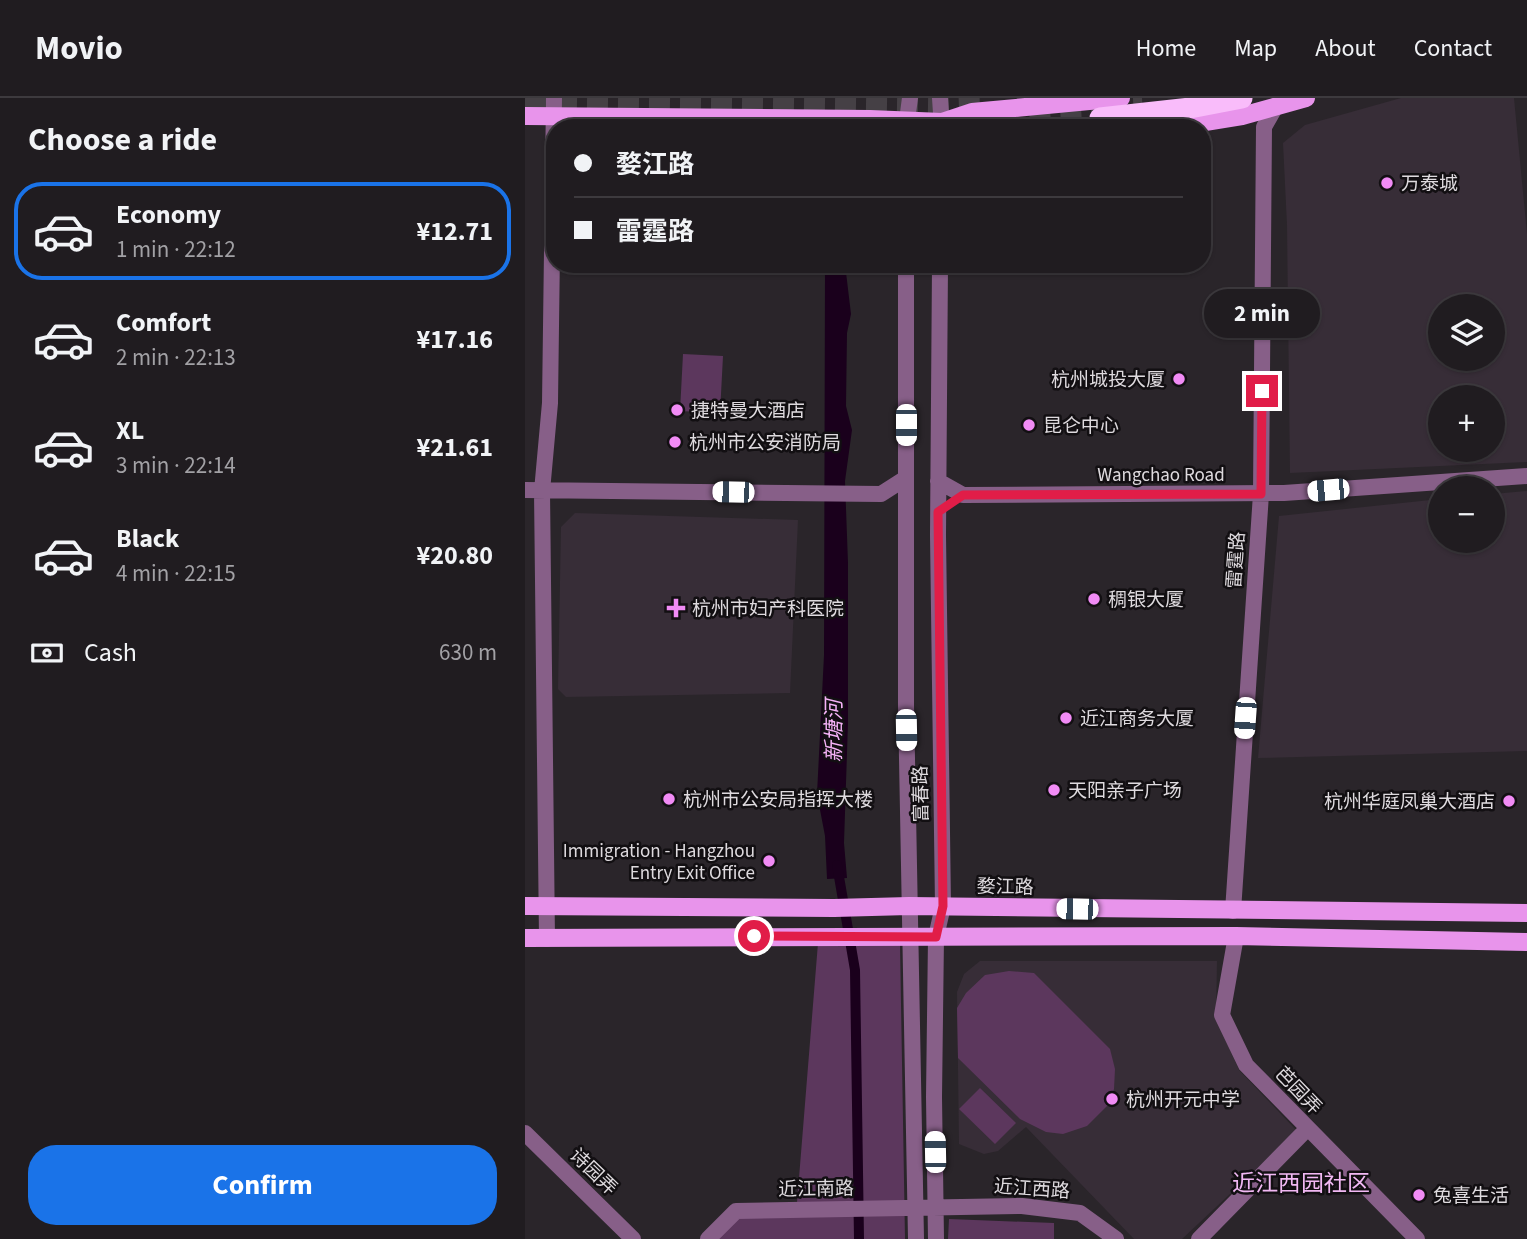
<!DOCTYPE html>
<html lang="en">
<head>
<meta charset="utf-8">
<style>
  :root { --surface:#201c20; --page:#2d292d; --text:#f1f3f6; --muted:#a2a1a5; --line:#3d3a3e; --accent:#1a73e8 }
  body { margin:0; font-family:"Source Sans 3","Noto Sans SC",sans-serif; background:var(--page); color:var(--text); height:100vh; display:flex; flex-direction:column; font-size:26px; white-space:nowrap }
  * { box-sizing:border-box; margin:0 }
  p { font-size:23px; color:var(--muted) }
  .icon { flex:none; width:38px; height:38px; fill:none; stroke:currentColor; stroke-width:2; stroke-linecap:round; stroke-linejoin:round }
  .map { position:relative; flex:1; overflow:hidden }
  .details { display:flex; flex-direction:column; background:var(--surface); width:525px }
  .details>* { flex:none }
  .hud { position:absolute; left:21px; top:21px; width:665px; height:154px; border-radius:28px; box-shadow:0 2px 5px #0004,0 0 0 2px var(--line); display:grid; align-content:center; height:154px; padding:0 28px; background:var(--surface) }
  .controls { position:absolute; left:903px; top:196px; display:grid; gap:14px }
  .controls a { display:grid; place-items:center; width:77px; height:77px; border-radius:50%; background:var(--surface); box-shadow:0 2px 5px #0004,0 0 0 2px var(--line); font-size:35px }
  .end { position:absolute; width:32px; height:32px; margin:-16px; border:9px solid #e11d48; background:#fff; box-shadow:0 0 0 4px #fff }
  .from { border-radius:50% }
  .bubble { position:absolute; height:49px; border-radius:24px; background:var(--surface); box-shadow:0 2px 5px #0004,0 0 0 2px var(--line); font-size:23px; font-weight:700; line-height:49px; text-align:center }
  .car { position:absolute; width:21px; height:42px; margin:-21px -10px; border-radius:9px; box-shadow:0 0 5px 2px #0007; background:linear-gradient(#fff 24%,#345 0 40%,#fff 0 76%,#345 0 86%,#fff 0) }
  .hud b { display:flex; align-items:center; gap:24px; height:66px; font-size:26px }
  .hud b+b { border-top:2px solid var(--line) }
  .hud i { width:18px; height:18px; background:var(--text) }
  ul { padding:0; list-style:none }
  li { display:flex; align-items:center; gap:21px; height:98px; margin:0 14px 10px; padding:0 14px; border:4px solid transparent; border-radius:28px }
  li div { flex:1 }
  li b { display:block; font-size:26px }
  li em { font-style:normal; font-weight:700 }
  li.on { border-color:var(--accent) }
  li>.icon { width:63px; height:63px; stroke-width:1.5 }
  h2 { padding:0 28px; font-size:32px; line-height:84px }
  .pay { display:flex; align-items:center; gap:18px; height:77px; padding:0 28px; font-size:26px }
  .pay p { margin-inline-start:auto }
  .action { display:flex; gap:14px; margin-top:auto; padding:14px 28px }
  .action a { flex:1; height:80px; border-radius:28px; background:var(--accent); color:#fff; font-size:28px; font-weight:700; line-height:80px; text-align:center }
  header { display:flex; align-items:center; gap:42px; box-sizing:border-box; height:98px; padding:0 35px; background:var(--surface); border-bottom:2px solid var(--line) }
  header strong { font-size:33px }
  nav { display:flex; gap:38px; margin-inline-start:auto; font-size:24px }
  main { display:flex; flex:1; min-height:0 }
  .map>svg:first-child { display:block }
  .built { fill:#372d37; fill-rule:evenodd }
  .green { fill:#5c375d }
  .water { fill:#1a001c }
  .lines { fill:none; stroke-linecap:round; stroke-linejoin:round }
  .canal { stroke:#1a001c; stroke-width:10 }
  .highway-tunnel { stroke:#454045; stroke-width:21; stroke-dasharray:21 10; stroke-linecap:butt }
  .minor { stroke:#875f88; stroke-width:16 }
  .major { stroke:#e894eb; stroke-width:18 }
  .highway { stroke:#f9bcfa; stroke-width:21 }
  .route { stroke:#e11d48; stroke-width:9 }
  .poi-dot { fill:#f18bf5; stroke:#120f12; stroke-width:2.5 }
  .labels { text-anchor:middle; stroke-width:5; stroke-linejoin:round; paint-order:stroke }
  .poi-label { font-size:19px; fill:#dedade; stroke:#120f12; text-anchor:start }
  .street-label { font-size:19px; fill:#dedade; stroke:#120f12 }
  .water-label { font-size:21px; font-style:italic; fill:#f5b2f7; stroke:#120f12 }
  .quarter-label { font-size:23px; fill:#f1b8f3; stroke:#120f12 }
</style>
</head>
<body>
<header>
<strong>Movio</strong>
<nav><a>Home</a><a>Map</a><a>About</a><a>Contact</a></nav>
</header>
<main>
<section class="details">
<h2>Choose a ride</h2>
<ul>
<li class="on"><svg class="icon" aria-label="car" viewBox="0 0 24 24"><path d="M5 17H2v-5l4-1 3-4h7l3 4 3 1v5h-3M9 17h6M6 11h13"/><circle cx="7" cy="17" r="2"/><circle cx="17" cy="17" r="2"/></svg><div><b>Economy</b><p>1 min · 22:12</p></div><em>¥12.71</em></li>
<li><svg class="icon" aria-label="car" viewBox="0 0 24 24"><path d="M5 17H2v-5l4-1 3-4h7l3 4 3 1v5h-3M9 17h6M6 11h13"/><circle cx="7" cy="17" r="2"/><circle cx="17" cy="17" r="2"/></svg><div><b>Comfort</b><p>2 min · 22:13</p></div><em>¥17.16</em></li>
<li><svg class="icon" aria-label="car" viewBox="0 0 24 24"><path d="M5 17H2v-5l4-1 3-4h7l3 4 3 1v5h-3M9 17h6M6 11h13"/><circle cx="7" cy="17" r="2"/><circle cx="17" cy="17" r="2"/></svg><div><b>XL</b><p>3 min · 22:14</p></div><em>¥21.61</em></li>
<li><svg class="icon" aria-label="car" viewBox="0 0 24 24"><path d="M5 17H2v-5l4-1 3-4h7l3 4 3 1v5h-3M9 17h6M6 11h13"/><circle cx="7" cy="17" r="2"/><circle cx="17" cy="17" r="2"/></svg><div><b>Black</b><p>4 min · 22:15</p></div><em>¥20.80</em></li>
</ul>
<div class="pay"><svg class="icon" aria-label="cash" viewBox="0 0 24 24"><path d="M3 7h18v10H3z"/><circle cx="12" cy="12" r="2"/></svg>Cash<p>630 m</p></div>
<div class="action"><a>Confirm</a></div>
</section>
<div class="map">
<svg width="1002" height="1141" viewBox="0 0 1002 1141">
  <rect width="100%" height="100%" fill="#2a252a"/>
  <path class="built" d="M876 0H989L1002 136V364L765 375 762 127 758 45 780 27ZM968 208V261H915V208ZM915 299H968V352H915Z
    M1002 393V653L733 660 754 418 915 401V443H968V396Z
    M50 415 273 422 265 595 41 599 33 591 36 429Z
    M455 863H692L691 920 714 972 772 1033 657 1141H609L501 1029 473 1053 459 1056 434 1046 432 894 439 876Z"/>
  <path class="green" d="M158 256 198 258 195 315 155 313Z
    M293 845 375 846 380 1141H179L200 1120 271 1117Z
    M484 873 509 875 585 951 590 971 589 991 584 1006 562 1028 538 1036 521 1034 495 1021 433 960 432 910 441 895 460 877Z
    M455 990 491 1025 470 1046 434 1011Z
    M424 1121 529 1125V1141H423Z"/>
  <path class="water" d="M300 166H320L326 216 322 235 321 308 327 332 320 383 323 465V625L319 745 322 780 302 781 300 738 292 696 299 557Z"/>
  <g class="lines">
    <path class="canal" d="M312 767 330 872 334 1141"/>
    <path class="highway-tunnel" d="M577 2 617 0
      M0 3 406 10 461 8
      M412 30 575 20"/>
    <path class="minor" d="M415 0 417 30
      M381 30 385 0
      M381 166V607L391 1141
      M413 383 438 397 759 395 1002 378
      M0 392 356 396 381 380
      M708 813 736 396 739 29 751 8
      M711 838 697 917 721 967 892 1141
      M22 841 17 393 25 305 29 0
      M0 1035 108 1141
      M183 1141 211 1113 497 1108 555 1115 591 1141
      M411 1141 409 999 411 839 418 808 413 437 415 166
      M674 1141 782 1031"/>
    <path class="major" d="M0 18 345 21 417 24 432 30
      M417 24 447 14 596 0
      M643 30 717 18 781 0
      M0 808 309 810 384 808 1002 815
      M0 840 711 838 1002 844"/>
    <path class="highway" d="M575 20 665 10 717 0"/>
  </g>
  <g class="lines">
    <path class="route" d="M229 838 411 839 418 808 413 414 438 397 736 396 737 293"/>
  </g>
  <g class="poi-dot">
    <circle cx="862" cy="85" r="7"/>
    <circle cx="654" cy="281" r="7"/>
    <circle cx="152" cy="312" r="7"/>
    <circle cx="504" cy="327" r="7"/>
    <circle cx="150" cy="344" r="7"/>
    <circle cx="569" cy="501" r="7"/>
    <path d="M147.5 499.5h7v7h7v7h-7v7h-7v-7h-7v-7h7z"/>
    <circle cx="541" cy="620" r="7"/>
    <circle cx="529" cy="692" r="7"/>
    <circle cx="144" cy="701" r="7"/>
    <circle cx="984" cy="703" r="7"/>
    <circle cx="244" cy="763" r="7"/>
    <circle cx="587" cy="1001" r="7"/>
    <circle cx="894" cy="1097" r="7"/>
  </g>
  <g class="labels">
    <g class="poi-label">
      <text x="876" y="92">万泰城</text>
      <text x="640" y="288" text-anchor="end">杭州城投大厦</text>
      <text x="166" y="319">捷特曼大酒店</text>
      <text x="518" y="334">昆仑中心</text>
      <text x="164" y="351">杭州市公安消防局</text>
      <text x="583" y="508">稠银大厦</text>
      <text x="167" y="517">杭州市妇产科医院</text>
      <text x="555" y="627">近江商务大厦</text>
      <text x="543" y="699">天阳亲子广场</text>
      <text x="158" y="708">杭州市公安局指挥大楼</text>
      <text x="970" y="710" text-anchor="end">杭州华庭凤巢大酒店</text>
      <text x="230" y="759" text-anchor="end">Immigration - Hangzhou<tspan x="230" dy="22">Entry Exit Office</tspan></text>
      <text x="601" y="1008">杭州开元中学</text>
      <text x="908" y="1104">兔喜生活</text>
    </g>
    <g class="street-label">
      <text x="636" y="383">Wangchao Road</text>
      <text transform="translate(710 462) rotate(-86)" y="7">雷霆路</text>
      <text transform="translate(395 696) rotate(-91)" y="7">富春路</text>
      <text transform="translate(480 788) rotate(1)" y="7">婺江路</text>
      <text transform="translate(774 992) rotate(46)" y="7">芭园弄</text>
      <text transform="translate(69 1073) rotate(44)" y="7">诗园弄</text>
      <text transform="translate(291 1090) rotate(-1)" y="7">近江南路</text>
      <text transform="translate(507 1090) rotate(4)" y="7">近江西路</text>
    </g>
    <g class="water-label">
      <text transform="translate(309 633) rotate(-90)" y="7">新塘河</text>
    </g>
    <g class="quarter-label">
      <text x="776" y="1093">近江西园社区</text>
    </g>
  </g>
</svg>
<div class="controls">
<a><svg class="icon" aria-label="layers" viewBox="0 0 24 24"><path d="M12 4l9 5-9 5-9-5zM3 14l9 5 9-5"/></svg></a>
<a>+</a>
<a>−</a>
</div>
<i class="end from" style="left:229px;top:838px"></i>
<i class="end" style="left:737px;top:293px"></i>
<div class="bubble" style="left:679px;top:191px;width:116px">2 min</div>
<i class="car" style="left:381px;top:327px;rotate:180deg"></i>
<i class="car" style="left:803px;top:392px;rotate:265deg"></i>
<i class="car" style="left:208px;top:394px;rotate:271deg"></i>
<i class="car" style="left:720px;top:620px;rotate:184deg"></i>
<i class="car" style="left:381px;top:632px;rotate:179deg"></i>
<i class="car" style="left:552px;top:811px;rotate:271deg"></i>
<i class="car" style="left:410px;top:1054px;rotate:359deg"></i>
<div class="hud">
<b><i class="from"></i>婺江路</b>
<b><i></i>雷霆路</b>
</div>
</div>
</main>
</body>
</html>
